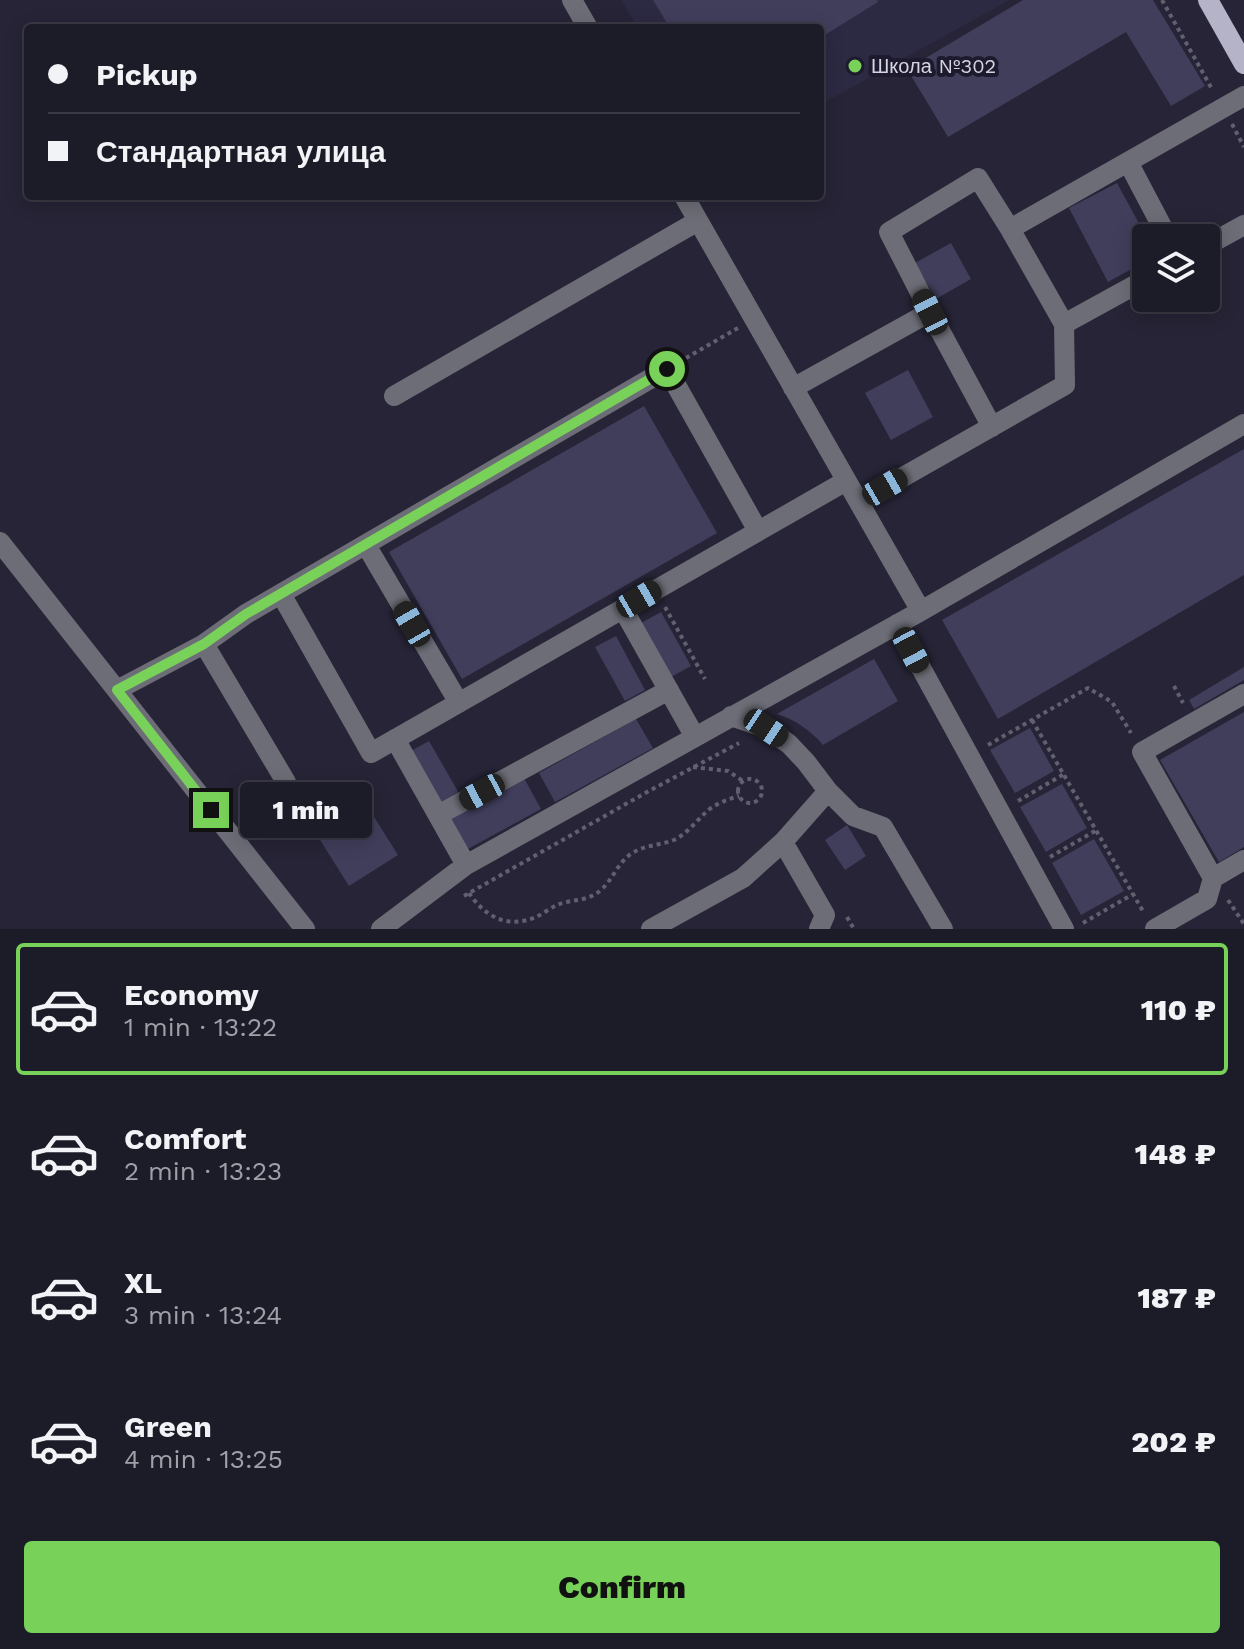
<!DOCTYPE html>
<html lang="en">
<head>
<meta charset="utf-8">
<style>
  :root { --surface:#1c1b28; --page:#292834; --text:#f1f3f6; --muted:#a0a1a8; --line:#3a3945; --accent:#78d158 }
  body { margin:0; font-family:"Work Sans",sans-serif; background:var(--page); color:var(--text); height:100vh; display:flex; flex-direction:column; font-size:30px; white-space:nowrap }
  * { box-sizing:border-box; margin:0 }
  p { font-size:26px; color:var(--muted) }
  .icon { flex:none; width:44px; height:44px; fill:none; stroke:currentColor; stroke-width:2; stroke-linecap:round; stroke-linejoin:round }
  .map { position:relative; height:929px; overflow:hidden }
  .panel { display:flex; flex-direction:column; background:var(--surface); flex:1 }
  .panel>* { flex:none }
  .hud { position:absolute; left:24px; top:24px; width:800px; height:176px; border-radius:8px; box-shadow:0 4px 20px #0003,0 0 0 2px var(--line); display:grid; align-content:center; height:176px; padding:0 24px; background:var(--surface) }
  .buttons { position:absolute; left:1132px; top:224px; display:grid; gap:16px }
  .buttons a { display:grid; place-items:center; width:88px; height:88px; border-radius:8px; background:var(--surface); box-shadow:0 4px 20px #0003,0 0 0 2px var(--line); font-size:40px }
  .end { position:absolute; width:36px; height:36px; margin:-18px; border:10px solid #78d158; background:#111; box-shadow:0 0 0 4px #111 }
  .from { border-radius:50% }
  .bubble { position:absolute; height:56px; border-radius:8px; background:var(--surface); box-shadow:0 4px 20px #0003,0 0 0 2px var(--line); font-size:26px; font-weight:800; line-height:56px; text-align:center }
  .car { position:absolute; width:24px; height:48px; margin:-24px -12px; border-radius:10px; box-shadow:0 0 6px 2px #0007; background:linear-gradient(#222 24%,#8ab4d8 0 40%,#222 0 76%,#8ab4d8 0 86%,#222 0) }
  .hud b { display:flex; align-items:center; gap:28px; height:76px; font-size:30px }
  .hud b+b { border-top:2px solid var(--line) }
  .hud i { width:20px; height:20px; background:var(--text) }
  ul { padding:14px 0 0; list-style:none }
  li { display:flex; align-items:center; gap:24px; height:132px; margin:0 16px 12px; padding:0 8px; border:4px solid transparent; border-radius:8px }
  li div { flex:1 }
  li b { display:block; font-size:30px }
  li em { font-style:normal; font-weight:800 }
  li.current { border-color:var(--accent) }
  li>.icon { width:72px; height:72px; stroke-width:1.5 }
  .button { display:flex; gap:16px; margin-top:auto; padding:16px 24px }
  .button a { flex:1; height:92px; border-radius:8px; background:var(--accent); color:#111; font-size:32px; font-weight:800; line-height:92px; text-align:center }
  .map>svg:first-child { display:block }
  .built { fill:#2c2942 }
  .green { fill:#413e5c }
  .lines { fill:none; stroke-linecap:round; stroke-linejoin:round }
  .path { stroke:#616070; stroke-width:4; stroke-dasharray:4 4; stroke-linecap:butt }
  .minor { stroke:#6d6d77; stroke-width:20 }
  .major { stroke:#b4b3c8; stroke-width:20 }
  .route { stroke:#78d158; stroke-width:10 }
  .poi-dot { fill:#78d158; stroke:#1c1a2c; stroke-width:3 }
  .labels { text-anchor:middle; stroke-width:8; stroke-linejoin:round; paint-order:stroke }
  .poi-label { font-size:20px; fill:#d5d5e1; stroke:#1c1a2c; text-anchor:start }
</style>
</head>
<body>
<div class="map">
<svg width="1244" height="929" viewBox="0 0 1244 929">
  <rect width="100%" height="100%" fill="#262436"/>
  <path class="built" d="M621 0H1010L820 105V28H638Z"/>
  <path class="green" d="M653 0H877L878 2 820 38V28H670Z
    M1023 0H1153L1205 86 1171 106 1126 32 948 137 907 69Z
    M1117 183 1147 238 1146 261 1108 282 1069 208Z
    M951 243 971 279 936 299 915 263Z
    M908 370 933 417 891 440 865 393Z
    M644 406 717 533 462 679 389 552Z
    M1244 449V575L998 719 942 620Z
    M661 612 691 666 671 677 641 623Z
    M616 636 645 690 625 701 595 647Z
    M874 659 898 701 823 745C810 730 796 720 777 714Z
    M1244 667V680L1194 709 1189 700Z
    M1244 712V847L1219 862 1160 760Z
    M636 719 653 748 555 802 539 773Z
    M1030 728 1054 771 1015 793 990 750Z
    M429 741 460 795 439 806 409 752Z
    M524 778 541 809 466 850 449 819Z
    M352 782 398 855 349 886 303 813Z
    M1062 784 1087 828 1046 852 1020 807Z
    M847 825 866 856 845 870 825 840Z
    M1094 839 1124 891 1081 915 1052 863Z"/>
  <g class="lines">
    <path class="path" d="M1162 0 1212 89
      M1232 124 1244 147
      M686 358 738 328
      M665 607 705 679
      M1174 686 1183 703
      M1032 720 1144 913
      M988 745 1088 688 1112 702 1131 733
      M693 767 728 771 743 781
      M738 791a12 12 0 1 1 24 0a12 12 0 1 1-24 0Z
      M1018 801 1064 774
      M1050 857 1097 830
      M469 893C485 917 508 929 536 917 543 914 550 908 557 905 573 898 587 903 602 889 614 878 618 861 634 852 646 845 661 845 674 840 690 832 698 818 711 808 720 802 729 799 739 796
      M464 896 647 792 739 743
      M1228 900 1244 924
      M847 917 854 929
      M1083 923 1133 894"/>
    <path class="minor" d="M572 0 588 28
      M1128 162 1168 238
      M684 196 921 611
      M1010 229 1064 324
      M1206 246 1244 225
      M930 312 992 427
      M793 388 930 312 889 232 978 178 1010 229 1244 96
      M394 396 698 221
      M859 502 1065 385 1064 324 1146 279
      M0 542 305 929
      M366 545 459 703
      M281 594 371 753 846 481
      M623 609 695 737
      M897 624 1064 929
      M204 644 286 782
      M117 690 204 644 246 614 667 369 758 531
      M731 716 766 728 789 744 806 762 828 791 853 816 883 827 943 929
      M395 739 466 865
      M438 815 669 690
      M783 842 825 915 819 929
      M1213 878 1244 860
      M381 929 466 865 921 611 1244 424
      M651 929 743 878 783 842 828 791
      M1155 929 1207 899 1213 878 1142 752 1244 694"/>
    <path class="major" d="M1208 0 1244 64"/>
  </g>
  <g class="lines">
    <path class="route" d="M211 810 117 690 204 644 246 614 667 369"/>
  </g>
  <circle class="poi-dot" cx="855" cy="66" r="8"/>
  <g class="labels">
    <g class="poi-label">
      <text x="871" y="73">Школа №302</text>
    </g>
  </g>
</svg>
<div class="buttons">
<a><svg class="icon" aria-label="layers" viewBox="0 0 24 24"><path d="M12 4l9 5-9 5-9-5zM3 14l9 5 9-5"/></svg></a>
</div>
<i class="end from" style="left:667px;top:369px"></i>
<i class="end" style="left:211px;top:810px"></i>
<div class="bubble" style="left:240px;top:782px;width:132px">1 min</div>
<i class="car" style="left:930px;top:312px;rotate:333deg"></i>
<i class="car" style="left:885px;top:487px;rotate:60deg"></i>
<i class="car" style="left:639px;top:599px;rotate:60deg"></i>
<i class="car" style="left:412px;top:624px;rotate:330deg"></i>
<i class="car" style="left:911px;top:650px;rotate:152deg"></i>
<i class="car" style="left:766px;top:728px;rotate:124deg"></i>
<i class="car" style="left:482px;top:792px;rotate:242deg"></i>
<div class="hud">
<b><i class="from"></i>Pickup</b>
<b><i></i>Стандартная улица</b>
</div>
</div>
<section class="panel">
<ul>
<li class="current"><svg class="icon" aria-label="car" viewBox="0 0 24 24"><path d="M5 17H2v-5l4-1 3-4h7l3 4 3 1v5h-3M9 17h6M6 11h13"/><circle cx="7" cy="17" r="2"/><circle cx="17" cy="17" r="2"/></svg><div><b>Economy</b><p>1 min · 13:22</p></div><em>110 ₽</em></li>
<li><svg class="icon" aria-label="car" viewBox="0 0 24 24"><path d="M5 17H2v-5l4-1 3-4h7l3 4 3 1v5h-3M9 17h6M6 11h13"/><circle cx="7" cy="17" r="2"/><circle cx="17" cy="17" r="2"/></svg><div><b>Comfort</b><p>2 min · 13:23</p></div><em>148 ₽</em></li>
<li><svg class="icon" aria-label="car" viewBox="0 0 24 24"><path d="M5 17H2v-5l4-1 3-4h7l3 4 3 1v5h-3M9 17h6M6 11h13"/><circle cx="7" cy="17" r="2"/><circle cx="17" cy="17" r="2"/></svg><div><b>XL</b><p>3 min · 13:24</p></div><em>187 ₽</em></li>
<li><svg class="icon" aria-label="car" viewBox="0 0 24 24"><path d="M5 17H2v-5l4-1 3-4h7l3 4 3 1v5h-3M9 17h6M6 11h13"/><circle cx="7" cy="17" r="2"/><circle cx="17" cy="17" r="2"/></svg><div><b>Green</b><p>4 min · 13:25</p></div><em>202 ₽</em></li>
</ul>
<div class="button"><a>Confirm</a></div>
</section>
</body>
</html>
